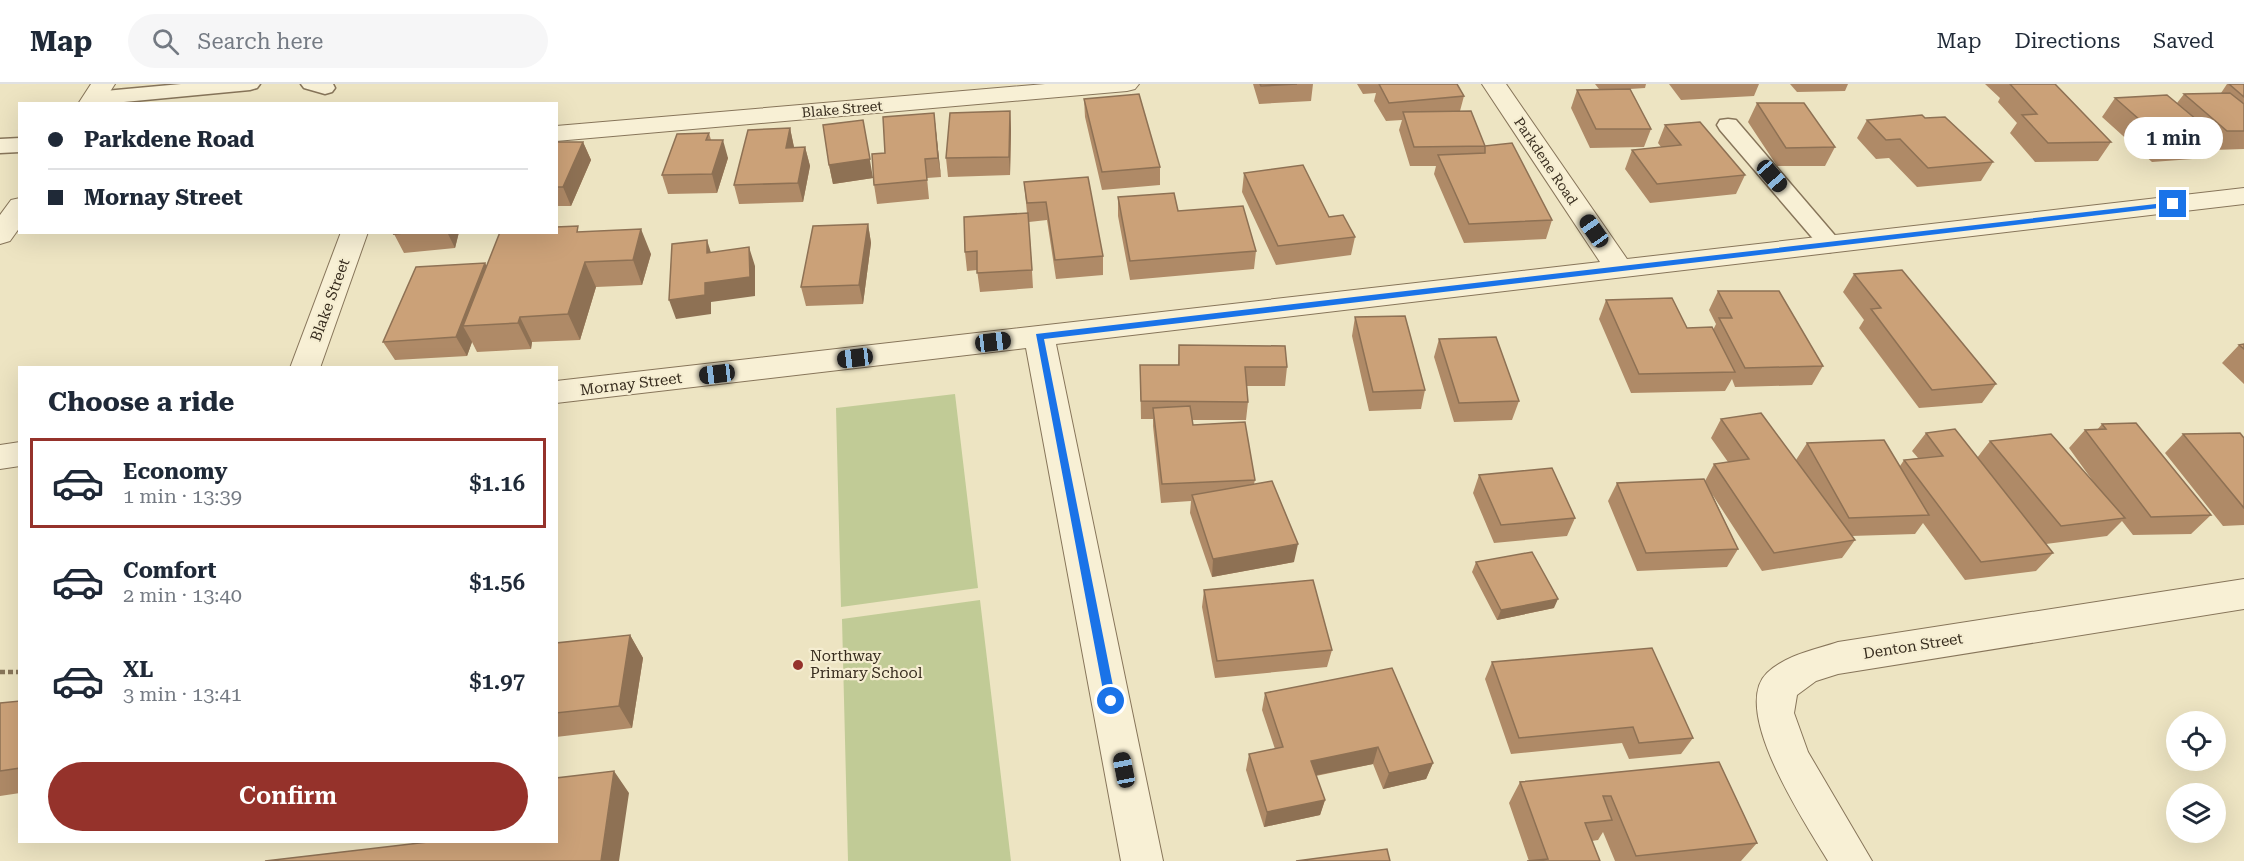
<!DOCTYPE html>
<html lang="en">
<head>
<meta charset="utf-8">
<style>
  :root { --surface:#fff; --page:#f6f6f7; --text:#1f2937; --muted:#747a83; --line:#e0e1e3; --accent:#95322b }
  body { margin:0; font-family:"Roboto Serif",serif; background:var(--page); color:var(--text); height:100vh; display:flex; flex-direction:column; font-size:22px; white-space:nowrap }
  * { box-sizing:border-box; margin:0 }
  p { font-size:20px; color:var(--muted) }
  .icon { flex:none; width:33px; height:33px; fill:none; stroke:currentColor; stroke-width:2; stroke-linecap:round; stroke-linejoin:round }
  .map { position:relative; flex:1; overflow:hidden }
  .side { position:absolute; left:18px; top:282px; width:540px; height:477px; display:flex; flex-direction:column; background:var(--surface); border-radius:0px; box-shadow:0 6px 24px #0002 }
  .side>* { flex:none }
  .guide { position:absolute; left:18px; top:18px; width:540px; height:132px; border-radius:0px; box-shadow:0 6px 24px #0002; display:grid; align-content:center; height:132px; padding:0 30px; background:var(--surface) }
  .controls { position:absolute; left:2166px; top:627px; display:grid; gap:12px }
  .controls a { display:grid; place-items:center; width:60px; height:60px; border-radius:50%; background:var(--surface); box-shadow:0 6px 24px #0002; font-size:30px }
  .end { position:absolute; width:27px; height:27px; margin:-14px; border:8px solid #1a73e8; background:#fff; box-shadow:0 0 0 3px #fff }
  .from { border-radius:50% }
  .bubble { position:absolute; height:42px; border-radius:21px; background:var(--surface); box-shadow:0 6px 24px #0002; font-size:20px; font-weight:600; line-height:42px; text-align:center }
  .car { position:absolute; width:18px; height:36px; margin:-18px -9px; border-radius:8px; box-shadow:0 0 4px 2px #0007; background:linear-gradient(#222 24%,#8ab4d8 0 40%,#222 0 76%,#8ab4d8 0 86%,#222 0) }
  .guide b { display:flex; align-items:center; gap:21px; height:57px; font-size:22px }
  .guide b+b { border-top:2px solid var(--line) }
  .guide i { width:15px; height:15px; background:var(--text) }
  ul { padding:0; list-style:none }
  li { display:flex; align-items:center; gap:18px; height:90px; margin:0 12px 9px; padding:0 18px; border:3px solid transparent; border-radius:0px }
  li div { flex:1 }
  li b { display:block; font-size:22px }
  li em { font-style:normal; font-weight:600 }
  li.on { border-color:var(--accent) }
  li>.icon { width:54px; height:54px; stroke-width:1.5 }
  h2 { padding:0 30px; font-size:27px; line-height:72px }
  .action { display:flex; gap:12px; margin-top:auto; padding:12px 30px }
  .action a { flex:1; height:69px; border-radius:36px; background:var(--accent); color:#fff; font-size:24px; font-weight:600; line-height:69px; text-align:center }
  header { display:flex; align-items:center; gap:36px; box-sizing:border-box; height:84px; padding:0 30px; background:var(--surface); border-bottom:2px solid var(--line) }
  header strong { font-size:28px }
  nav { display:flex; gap:33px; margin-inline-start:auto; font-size:21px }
  .search { width:420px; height:54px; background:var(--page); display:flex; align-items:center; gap:15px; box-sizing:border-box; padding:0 21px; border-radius:33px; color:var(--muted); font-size:22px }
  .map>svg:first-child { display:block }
  .green { fill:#c1cb96 }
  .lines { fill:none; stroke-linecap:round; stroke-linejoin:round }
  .service-casing { stroke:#87755a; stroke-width:3 }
  .minor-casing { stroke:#87755a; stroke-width:2 }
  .path { stroke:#87755a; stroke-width:4.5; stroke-dasharray:5 3; stroke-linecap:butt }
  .service { fill:#f8f0d5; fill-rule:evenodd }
  .minor { fill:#f8f0d5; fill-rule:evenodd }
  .wall { fill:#af8a67 }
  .shaded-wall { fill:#8e7154 }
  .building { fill:#cba178; stroke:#8e7154; stroke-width:1.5 }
  .route { fill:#1a73e8 }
  .poi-dot { fill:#95322b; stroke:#f5edd1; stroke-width:2 }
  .labels { text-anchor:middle; stroke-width:4.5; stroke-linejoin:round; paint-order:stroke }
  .far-street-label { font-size:14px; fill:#372c1e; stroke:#f5edd1 }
  .street-label { font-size:15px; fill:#372c1e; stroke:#f5edd1 }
  .poi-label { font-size:15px; fill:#372c1e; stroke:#f5edd1; text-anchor:start }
</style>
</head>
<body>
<header>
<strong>Map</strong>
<div class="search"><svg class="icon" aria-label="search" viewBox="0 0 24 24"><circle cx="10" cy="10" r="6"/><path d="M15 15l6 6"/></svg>Search here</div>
<nav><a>Map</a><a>Directions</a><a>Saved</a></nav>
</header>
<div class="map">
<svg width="2244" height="777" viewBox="0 0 2244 777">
  <rect width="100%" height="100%" fill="#ede4c2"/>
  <path class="green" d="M955 310 978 504 841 523 836 324Z
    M980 516 1011 777H848L842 535Z"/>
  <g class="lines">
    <defs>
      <path id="service" d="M181 0H260L257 4 250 6 103 20 87 18 84 14 87 10 94 8Z
        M301 0H333L335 4 332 8 325 10 304 4Z
        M1728 35 1736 36 1838 155 1842 160 1838 165 1830 168 1822 165 1720 46 1717 41 1720 36Z
        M20 54V68L0 69V55Z"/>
      <path id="minor" d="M91 0H115L102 20H78Z
        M1045 0H1139L1135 5 1127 7 556 57V42Z
        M1482 0H1506L1627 175 2244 104V120L1056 260 1163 777H1121L1026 264 556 319V297L1600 178Z
        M20 114V143L10 157 0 160V131L11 116Z
        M341 148H368L320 284H290Z
        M20 358V382L0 385V361Z
        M2244 495V525L1838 590 1816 597 1797 611 1794 629 1808 668 1872 777H1828C1807 742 1729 626 1767 589 1786 571 1814 566 1838 558Z"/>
    </defs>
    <use href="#service" class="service-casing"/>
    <use href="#minor" class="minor-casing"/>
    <path class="path" d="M0 588H20"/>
    <use href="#service" class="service"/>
    <use href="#minor" class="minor"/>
  </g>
  <path class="wall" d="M1253 0H1313L1311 17 1259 20Z
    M1357 0H1457L1464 12 1460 27 1485 62 1552 136 1546 155 1464 159 1434 90 1436 82H1410L1399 46 1402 36 1386 37 1374 17 1376 9 1363 10Z
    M1595 0H1646L1645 4 1630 5 1651 45 1644 63 1590 64 1571 24 1577 6 1599 5Z
    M1669 0H1759L1754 12 1681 16Z
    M1790 0H1848L1845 7 1797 8Z
    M1985 0H2055L2111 58 2098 77 2035 78 2010 49 2017 39 1998 18 2000 14Z
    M2227 0H2244V65L2213 66 2206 74 2152 78 2102 33 2115 14 2177 19 2184 10 2221 9Z
    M1084 15 1160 83V101L1102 106 1085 33Z
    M1757 19 1835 63 1825 82H1777L1748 38Z
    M1010 27 1011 46 1010 91 948 93 946 74Z
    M934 29 941 93 927 94 929 115 877 120 873 94 833 100 829 81 873 93 885 69Z
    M1925 34 1993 78 1981 97 1917 103 1889 74 1876 75 1857 54 1867 36Z
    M1665 41 1745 91 1736 110 1650 119 1625 85 1632 66 1661 63 1658 59Z
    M790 44 794 64 805 63 810 82 803 118 739 120 734 101Z
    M709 49 711 56 728 74 717 109 668 110 662 91Z
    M556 58H583L591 76 571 122H556Z
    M1244 89 1329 133 1355 153 1351 171 1276 181 1242 108Z
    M1024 98 1103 172V191L1056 195 1047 136 1029 138 1033 204 980 208 977 186 967 187 965 168 1027 129Z
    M1118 113 1178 127 1256 167 1254 185 1130 196 1118 132Z
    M868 140 871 159 863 220 806 222 801 203Z
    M395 148H459L455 164 404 169 394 150Z
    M581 148 651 170 642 201 596 203 580 256 532 258 531 265 477 268 472 258 467 272 395 276 383 258 485 179 487 183Z
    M1854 190 1996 300 1982 319 1919 324 1859 244 1864 236 1843 208Z
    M1718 207 1823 282 1812 301 1735 303 1732 295 1725 307 1631 309 1599 235 1606 216 1687 244 1713 246 1716 240 1709 226Z
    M1355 233 1425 306 1421 325 1369 327 1352 252Z
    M1439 255 1519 317 1512 336 1454 338 1434 273Z
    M2244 260V300L2222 279 2239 261Z
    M1179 261 1287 283 1285 302H1247L1248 318 1246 336H1192L1193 341 1255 396 1254 400 1294 478 1212 493 1190 429 1191 417 1161 419 1153 342V335H1141L1140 281H1178Z
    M1721 335 1796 376 1807 359 1900 382 1904 376 1918 374 1912 367 1926 349 1977 374 1990 357 2095 400 2069 364 2085 346H2097L2102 340 2211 431 2191 450 2133 451 2122 437 2107 452 2046 460 2053 469 2036 487 1965 496 1923 439 1915 450 1851 452 1855 456 1842 474 1762 487 1712 410 1738 465 1727 483 1637 487 1608 417 1617 399 1705 397 1714 380 1728 378 1711 354Z
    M2183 350 2244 354V441L2223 442 2165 369Z
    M1479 391 1575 434 1567 452 1494 459 1473 409Z
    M1476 478 1554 524 1497 536 1472 488Z
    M1204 506 1332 566 1327 583 1215 594 1202 523Z
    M630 551 643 574 632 644 556 653V559Z
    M1492 578 1693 654 1681 670 1629 675 1622 659 1511 670 1485 595Z
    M1265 609 1433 679 1426 695 1383 705 1373 680 1316 692 1325 716 1320 731 1264 743 1246 686 1249 670 1275 665 1262 626Z
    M20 617V709L0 712V619Z
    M1719 678 1757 759 1741 777H1615L1603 748 1598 756 1592 757 1600 777H1529L1509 719 1520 698Z"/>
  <path class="shaded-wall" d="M1010 27 1011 46 1010 91 1009 73Z
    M934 29 936 47 941 93 938 74Z
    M863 36 873 94 833 100 829 81Z
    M790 44 794 63 790 82 786 64Z
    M723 56 728 74 717 109 712 90Z
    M583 58 591 76 571 122 563 103Z
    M805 63 810 82 803 118 798 99Z
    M868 140 871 159 863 220 859 201Z
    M641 145 651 170 642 201 633 176Z
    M447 148H459L455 164Z
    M707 156 713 175 707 169Z
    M749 163 755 182V212L711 218V230L676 235 669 216 705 199Z
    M585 178 596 203 580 256 568 230Z
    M485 179 494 198 463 242 472 258 467 272 456 253Z
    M520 233 532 258 531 265 518 239Z
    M1298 460 1294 478 1212 493 1213 475Z
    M1558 515 1554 524 1497 536 1501 526Z
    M630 551 643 574 632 644 619 622Z
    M1378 663 1373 680 1307 693 1311 677Z
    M1433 679 1426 695 1383 705 1389 689Z
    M614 687 629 709 619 777H601Z
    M1325 716 1320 731 1264 743 1267 728Z"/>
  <path class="building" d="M1260 0H1297L1261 2Z
    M1379 0H1457L1464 12 1389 19Z
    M2010 0H2055L2111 58 2048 59 2022 31 2037 30Z
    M2229 0H2244V13Z
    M1630 5 1651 45H1596L1577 6Z
    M2230 9 2244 20V47H2227L2184 10Z
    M1139 10 1160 83 1102 88 1084 15Z
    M2167 11 2221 56 2166 59 2115 14Z
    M1757 19H1804L1835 63 1786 64Z
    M1010 27 1009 73 946 74 950 29Z
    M1471 27 1485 62 1512 59 1552 136 1469 140 1438 71 1485 69V62L1414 63 1403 28Z
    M934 29 938 74 925 75 927 96 874 101 872 70 885 69 883 33Z
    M1922 31 1925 34 1945 33 1993 78 1928 84 1900 55 1886 56 1867 36Z
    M863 36 870 75 829 81 823 41Z
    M1700 38 1745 91 1657 100 1632 66 1681 61 1665 41Z
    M790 44 786 64 805 63 798 99 734 101 748 46Z
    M709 49 706 56H723L712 90 662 91 677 50Z
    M556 58H583L563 103H556Z
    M1303 81 1329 133 1343 131 1355 153 1278 162 1244 89Z
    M1088 93 1103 172 1055 176 1046 118 1027 119 1024 98Z
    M1174 109 1178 127 1243 122 1256 167 1130 177 1118 113Z
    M1028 129 1032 186 977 189V167L965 168 964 133Z
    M868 140 859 201 801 203 813 142Z
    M578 142 577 148 641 145 633 176 585 178 568 230 520 233 518 239 463 242 500 148H556V143Z
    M395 148H413L394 150Z
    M707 156V169L749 163 750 193 705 199V211L669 216 672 160Z
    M485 179 456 253 383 258 416 183Z
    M1902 186 1996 300 1932 306 1871 225 1881 224 1854 190Z
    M1718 207H1779L1823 282 1745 284 1719 234H1732Z
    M1672 214 1687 244 1712 243 1735 288 1639 290 1606 216Z
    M1405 232 1425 306 1373 308 1355 233Z
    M1496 253 1519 317 1459 319 1439 255Z
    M2244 260V265L2239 261Z
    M1179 261 1285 262 1287 283H1245L1248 318 1141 317 1140 281H1179Z
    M1190 322 1193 341 1245 338 1255 396 1162 400 1153 324Z
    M1761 329 1855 456 1774 469 1714 380 1749 375 1721 335Z
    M2136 339 2211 431 2151 433 2085 346 2106 345 2102 340Z
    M1955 345 2053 469 1981 478 1904 376 1943 372 1926 349Z
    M2240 349 2244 354V424L2183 350Z
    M2051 350 2125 434 2061 442 1990 357Z
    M1884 356 1929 431 1849 434 1807 359Z
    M1552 384 1575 434 1501 441 1479 391Z
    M1704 395 1738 465 1646 469 1617 399Z
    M1272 397 1298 460 1213 475 1192 411Z
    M1532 468 1558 515 1501 526 1476 478Z
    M1313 496 1332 566 1217 577 1204 506Z
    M630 551 619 622 556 629V559Z
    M1652 564 1693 654 1639 659 1633 643 1519 654 1492 578Z
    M1392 584 1433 679 1389 689 1378 663 1311 677 1325 716 1267 728 1249 670 1283 663 1265 609Z
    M20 617V684L0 687V619Z
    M1719 678 1757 759 1636 772 1611 712H1603L1612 736 1585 739 1600 777H1527L1548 775 1520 698Z
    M614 687 601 777H265L428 758H556V694Z
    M1387 765 1390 777H1296Z"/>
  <path class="route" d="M2173 118 2176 122 1044 255 1116 617 1111 622 1105 617 1036 250Z"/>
  <circle class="poi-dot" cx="798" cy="581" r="6"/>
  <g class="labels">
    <g class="far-street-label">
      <text transform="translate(842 25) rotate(-5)" y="5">Blake Street</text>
      <text transform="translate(1546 77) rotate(56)" y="5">Parkdene Road</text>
    </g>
    <g class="street-label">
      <text transform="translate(330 216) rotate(-70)" y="5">Blake Street</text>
      <text transform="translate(631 300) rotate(-7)" y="5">Mornay Street</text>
      <text transform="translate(1913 562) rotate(-9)" y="5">Denton Street</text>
    </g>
    <g class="poi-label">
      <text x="810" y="577">Northway<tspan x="810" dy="17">Primary School</tspan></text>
    </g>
  </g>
</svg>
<div class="controls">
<a><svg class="icon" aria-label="locate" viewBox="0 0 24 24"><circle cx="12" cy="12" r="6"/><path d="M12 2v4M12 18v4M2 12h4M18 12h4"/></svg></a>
<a><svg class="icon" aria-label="layers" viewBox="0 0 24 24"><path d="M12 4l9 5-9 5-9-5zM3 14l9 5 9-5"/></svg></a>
</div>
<i class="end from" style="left:1111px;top:617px"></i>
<i class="end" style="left:2173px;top:120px"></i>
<div class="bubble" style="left:2124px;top:33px;width:99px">1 min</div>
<i class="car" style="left:1772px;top:92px;rotate:139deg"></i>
<i class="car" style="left:1594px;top:147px;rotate:325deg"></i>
<i class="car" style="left:993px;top:258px;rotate:83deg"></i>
<i class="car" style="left:855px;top:274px;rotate:263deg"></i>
<i class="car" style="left:717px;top:290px;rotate:263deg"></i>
<i class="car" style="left:1124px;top:686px;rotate:349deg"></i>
<div class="guide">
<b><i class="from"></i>Parkdene Road</b>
<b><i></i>Mornay Street</b>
</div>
<section class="side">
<h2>Choose a ride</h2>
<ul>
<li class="on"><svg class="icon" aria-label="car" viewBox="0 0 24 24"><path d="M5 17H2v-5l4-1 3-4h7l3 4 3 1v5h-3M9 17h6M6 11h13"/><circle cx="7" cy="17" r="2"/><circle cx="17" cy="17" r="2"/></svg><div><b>Economy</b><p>1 min · 13:39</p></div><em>$1.16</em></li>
<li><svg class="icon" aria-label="car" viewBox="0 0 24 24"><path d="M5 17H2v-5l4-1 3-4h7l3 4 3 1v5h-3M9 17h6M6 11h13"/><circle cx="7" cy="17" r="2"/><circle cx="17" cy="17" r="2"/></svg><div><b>Comfort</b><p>2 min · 13:40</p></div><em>$1.56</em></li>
<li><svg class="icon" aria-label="car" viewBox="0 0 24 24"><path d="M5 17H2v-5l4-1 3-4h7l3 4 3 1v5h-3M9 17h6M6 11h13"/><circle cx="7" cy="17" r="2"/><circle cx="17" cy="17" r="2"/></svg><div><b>XL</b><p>3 min · 13:41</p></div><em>$1.97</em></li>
</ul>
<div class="action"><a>Confirm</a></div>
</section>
</div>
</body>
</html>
